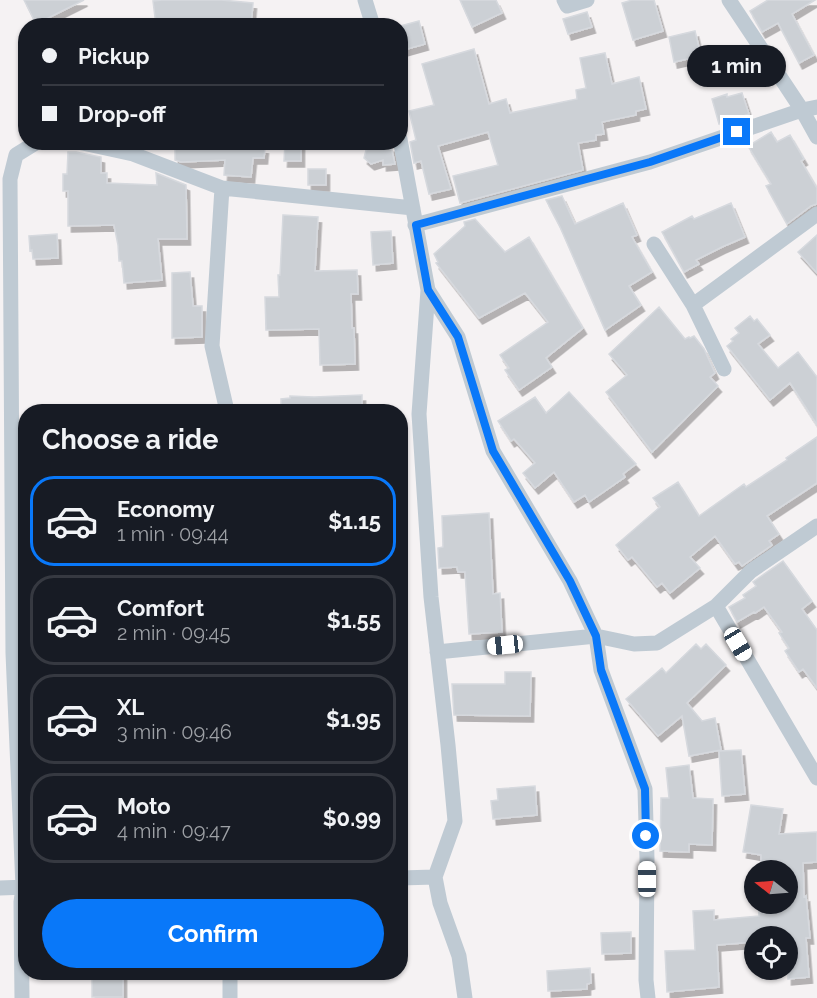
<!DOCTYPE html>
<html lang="en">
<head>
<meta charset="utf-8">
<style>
  :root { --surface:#171b24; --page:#242831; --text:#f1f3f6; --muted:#9ea1a6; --line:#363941; --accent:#0978f9 }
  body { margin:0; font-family:Raleway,sans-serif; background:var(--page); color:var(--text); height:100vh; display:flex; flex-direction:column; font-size:22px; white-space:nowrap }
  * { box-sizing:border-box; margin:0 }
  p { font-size:20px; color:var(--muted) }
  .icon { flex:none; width:33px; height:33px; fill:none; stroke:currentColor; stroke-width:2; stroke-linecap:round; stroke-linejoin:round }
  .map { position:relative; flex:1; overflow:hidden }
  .details { position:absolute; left:18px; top:404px; width:390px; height:576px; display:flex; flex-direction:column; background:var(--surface); border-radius:24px; box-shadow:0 2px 4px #0004 }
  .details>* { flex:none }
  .banner { position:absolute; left:18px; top:18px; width:390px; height:132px; border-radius:24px; box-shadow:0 2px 4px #0004; display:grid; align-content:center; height:132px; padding:0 24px; background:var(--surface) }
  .needle { width:39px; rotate:287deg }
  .fabs { position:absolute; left:744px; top:860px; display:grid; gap:12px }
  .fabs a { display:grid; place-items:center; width:54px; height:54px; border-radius:50%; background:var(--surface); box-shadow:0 2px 4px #0004; font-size:30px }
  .end { position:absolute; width:27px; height:27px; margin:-14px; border:8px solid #0978f9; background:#fff; box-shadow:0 0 0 3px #fff }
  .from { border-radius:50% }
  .bubble { position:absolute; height:42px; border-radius:21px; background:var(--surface); box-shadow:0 2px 4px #0004; font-size:20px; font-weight:700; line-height:42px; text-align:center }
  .car { position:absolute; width:18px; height:36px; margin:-18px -9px; border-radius:8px; box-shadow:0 0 4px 2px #0007; background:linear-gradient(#fff 24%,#345 0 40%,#fff 0 76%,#345 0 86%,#fff 0) }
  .banner b { display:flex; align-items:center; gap:21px; height:57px; font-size:22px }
  .banner b+b { border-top:2px solid var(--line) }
  .banner i { width:15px; height:15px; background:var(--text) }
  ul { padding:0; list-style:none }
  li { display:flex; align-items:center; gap:18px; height:90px; margin:0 12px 9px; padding:0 12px; border:3px solid var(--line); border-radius:24px }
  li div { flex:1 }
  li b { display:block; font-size:22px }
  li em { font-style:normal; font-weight:700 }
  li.current { border-color:var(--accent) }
  li>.icon { width:54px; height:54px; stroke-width:1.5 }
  h2 { padding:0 24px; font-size:27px; line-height:72px }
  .action { display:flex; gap:12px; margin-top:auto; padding:12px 24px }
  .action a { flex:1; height:69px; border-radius:36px; background:var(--accent); color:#fff; font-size:24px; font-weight:700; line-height:69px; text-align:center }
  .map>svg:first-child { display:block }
  .building { fill:#ccd0d5; stroke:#d6d9de; stroke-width:1.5; filter:url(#shadow) }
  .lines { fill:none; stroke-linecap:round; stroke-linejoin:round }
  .street { stroke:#bfcad3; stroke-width:15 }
  .route { stroke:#0978f9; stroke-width:8 }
</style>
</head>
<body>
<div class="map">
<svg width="817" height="998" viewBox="0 0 817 998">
  <defs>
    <filter id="shadow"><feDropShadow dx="3.5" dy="6" stdDeviation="0" flood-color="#0004"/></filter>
  </defs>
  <rect width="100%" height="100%" fill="#f5f2f3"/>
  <path class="building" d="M24 0H84L36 24Z
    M162 0H221L253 3 251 26H156L153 1Z
    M460 0H496L502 13 472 27Z
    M632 0H654L663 31 633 40 622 3Z
    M768 0H815L792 14 814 55 799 63 778 23 762 32 750 11Z
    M587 12 592 27 568 34 563 19Z
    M419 21 425 44 400 51V26Z
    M695 31 701 56 674 62 669 37Z
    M474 49 489 104 506 99 510 113 577 99 576 90 586 88 580 58 605 53 612 84 639 77 646 109 636 111V115L602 122 604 134 596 135V140L578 143 583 170 460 203 453 176 498 165 488 132 438 146 451 189 429 194 421 161 414 163 410 142 416 140 409 111 434 105 422 64Z
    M742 93 749 114 719 124 712 99 727 94V97Z
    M771 132 777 142 790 135 804 159 801 161 817 188V204L811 206 787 224 766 186 771 184 748 146Z
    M175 142H208L265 148 264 158H253L251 177 224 175 225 160 181 162 175 160Z
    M285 142H301V161H284Z
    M391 146 395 164 383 165V160L371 164 364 158 366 150 374 147 376 148Z
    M68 152H76L101 157V173H107V183L157 185 156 173 186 185 187 239H158L162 280 124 283 122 261H119L118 245 114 225 68 226V191H63V174H67Z
    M308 169H326V185H308Z
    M562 196 575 224 623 203 637 235 632 237 652 272 629 286 641 305 605 330 560 227 546 200Z
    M731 203 745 237 722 247 696 260 699 264 684 272 662 232 692 216 694 219Z
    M283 215 318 217 315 271 357 270 358 294H351L352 328H354L355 364 320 365 319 329 266 330 265 297H279L278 275H280Z
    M475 219 505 252 529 237 583 328 546 358 552 367 519 390 505 370 509 368 500 355 548 322 525 293 479 318 436 263 438 262 434 254 465 226 464 222Z
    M391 231 393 263 373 265 371 232Z
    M57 234 58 258 33 259 32 250 30 251 29 236Z
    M817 235V273L798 252Z
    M190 272 193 306H202V337L172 338V273Z
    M659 307 685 339 689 337 690 338 694 336 704 349 715 373 710 377 718 386 652 452 606 392 627 375 609 354Z
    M750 316 754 321 757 319 770 335 758 344 778 368 798 352 817 377V425L790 383 770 400 727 346 733 341 731 339 739 333 735 328Z
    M569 392 636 464 623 474 625 477 589 502 585 495 574 502 554 472 535 488 523 473 535 463 514 439 511 441 498 421 535 397 546 413Z
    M362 395V411H281V399L290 398V396L314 397Z
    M817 437V483L767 516 779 534 769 541 772 545 742 566 739 562 735 564 715 536 690 557 700 568 670 593 662 583 657 587 632 557 628 560 616 545 660 507 653 498 678 482 699 516 744 484 746 487 787 460 786 458Z
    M489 513 493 594 500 593 502 632 469 634 465 572H458L457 567 439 568 438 548 443 547 442 516Z
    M783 561 812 601 802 609 817 630V688L803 669 799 672 785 651 789 648 779 633 782 632 764 607 755 613 754 612 737 622 729 607 745 598 743 595 756 586 753 582 757 579Z
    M696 644 701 649 706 644 726 665 687 703 702 721 715 718 721 750 689 756 682 716 658 736 626 699 662 668 666 673Z
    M505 672H531L530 716 454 715 452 684H505Z
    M741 750 745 794 722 796 719 751Z
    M689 765 693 798 713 799 712 845 689 844V852L660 851 661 798H669L666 768Z
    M535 786 537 815 493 819 491 801 498 800 497 789Z
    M751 805 783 809 779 834 817 832V862L803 863 804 897 806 896 810 938H806L809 977 788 979V936H754V942L717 945 719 987 667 992 665 951 695 950 693 911 714 910V920L759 916 758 903H788V870H761V855L743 852Z
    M631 932V953L602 954 601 933Z
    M590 968 591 983 587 984V989L548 991 547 971Z
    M92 972H123V997H92Z"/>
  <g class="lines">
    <path class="street" d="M365 0 373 26
      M564 0 567 6 587 0
      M729 0 802 110 817 137
      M400 139 428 290 419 414 431 597 448 745 455 821 435 877 440 903 459 956 465 998
      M78 142 133 154 222 188 413 208
      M222 188 212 346 227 411
      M415 225 650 162 802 110 817 107
      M654 244 693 305 724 369
      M428 290 458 337 493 451 570 581 596 636 601 670 645 789 647 859 646 980 648 998
      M693 305 817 214
      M716 606 817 778
      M437 652 596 636 634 644 657 643 716 606 751 571 817 526
      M400 878 435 877
      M0 888 26 887
      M230 972V998
      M22 998 21 902 23 887 13 653 10 179 16 155 37 142"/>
  </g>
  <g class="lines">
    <path class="route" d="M646 836 645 789 601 670 596 636 570 581 493 451 458 337 428 290 416 225 650 162 737 132"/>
  </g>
</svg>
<div class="fabs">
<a><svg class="needle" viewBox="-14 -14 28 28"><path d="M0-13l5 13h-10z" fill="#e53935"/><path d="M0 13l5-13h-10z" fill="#9ea1a6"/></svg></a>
<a><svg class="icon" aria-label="locate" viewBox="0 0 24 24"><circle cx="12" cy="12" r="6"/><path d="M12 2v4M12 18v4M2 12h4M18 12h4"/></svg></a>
</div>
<i class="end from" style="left:646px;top:836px"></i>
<i class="end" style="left:737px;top:132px"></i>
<div class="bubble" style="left:687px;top:45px;width:99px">1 min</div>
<i class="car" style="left:738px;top:644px;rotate:149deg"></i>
<i class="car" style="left:505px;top:645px;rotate:264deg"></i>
<i class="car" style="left:647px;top:879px;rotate:0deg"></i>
<div class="banner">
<b><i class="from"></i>Pickup</b>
<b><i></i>Drop-off</b>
</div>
<section class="details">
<h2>Choose a ride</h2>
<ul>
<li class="current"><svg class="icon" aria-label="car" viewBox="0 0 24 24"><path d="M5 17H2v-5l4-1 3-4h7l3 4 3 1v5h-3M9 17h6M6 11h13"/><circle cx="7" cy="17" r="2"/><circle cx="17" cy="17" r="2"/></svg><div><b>Economy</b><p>1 min · 09:44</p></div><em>$1.15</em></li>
<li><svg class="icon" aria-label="car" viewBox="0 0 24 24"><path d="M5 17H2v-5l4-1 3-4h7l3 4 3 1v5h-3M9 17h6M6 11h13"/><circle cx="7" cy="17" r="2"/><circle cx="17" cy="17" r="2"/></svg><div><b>Comfort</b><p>2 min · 09:45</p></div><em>$1.55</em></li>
<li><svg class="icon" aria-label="car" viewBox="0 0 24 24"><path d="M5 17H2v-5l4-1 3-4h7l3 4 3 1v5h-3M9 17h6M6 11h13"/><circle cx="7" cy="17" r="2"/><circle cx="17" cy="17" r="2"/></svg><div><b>XL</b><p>3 min · 09:46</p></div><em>$1.95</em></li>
<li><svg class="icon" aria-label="car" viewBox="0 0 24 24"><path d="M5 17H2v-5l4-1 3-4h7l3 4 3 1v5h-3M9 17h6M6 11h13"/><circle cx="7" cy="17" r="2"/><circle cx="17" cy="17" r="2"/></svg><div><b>Moto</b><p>4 min · 09:47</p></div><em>$0.99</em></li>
</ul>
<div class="action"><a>Confirm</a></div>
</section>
</div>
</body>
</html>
